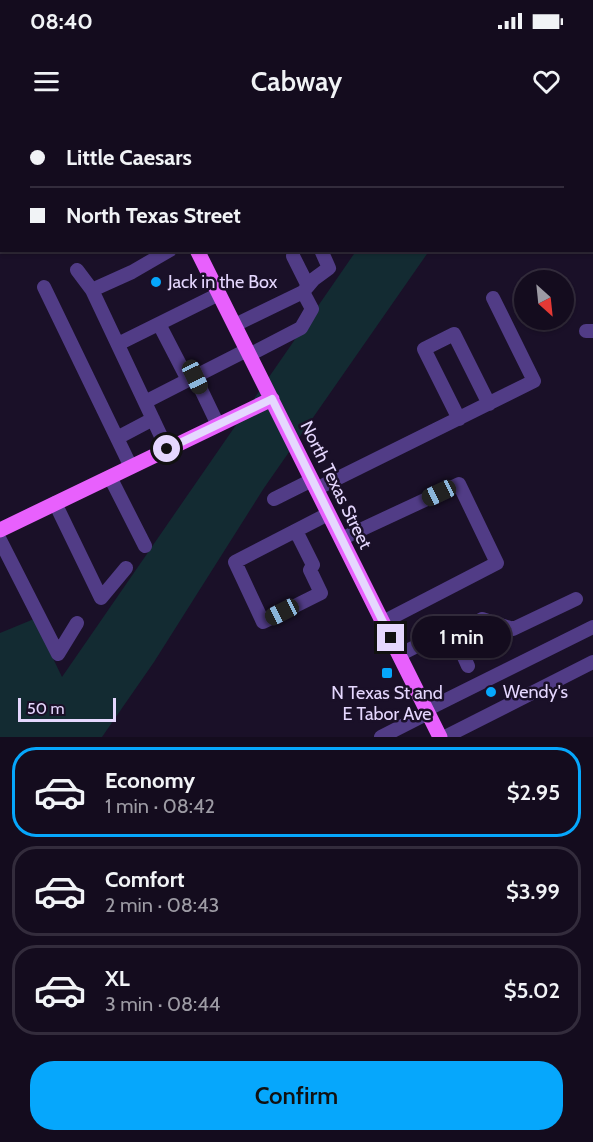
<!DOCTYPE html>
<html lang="en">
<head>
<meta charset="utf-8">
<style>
  :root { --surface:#140c1e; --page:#1d1527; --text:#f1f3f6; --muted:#9d9ba4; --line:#332c3c; --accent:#06a7fc }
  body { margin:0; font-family:Cabin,sans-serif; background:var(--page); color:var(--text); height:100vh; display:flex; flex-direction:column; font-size:22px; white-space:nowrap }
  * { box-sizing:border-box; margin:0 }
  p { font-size:20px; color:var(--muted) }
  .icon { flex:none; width:33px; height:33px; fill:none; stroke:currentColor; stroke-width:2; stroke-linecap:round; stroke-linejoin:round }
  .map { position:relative; height:617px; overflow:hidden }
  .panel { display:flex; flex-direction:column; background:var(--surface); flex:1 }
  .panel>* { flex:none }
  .guide { position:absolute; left:0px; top:0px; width:594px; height:132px; box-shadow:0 2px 4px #0004,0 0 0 2px var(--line); display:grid; align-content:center; height:132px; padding:0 30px; background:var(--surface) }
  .needle { width:39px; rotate:153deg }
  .tools { position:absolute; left:514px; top:150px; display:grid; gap:12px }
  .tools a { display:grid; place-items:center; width:60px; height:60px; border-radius:50%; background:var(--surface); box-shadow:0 2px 4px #0004,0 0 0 2px var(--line); font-size:30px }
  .scale { position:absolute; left:18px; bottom:15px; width:98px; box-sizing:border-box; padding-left:6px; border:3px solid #e5d7fe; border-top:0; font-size:16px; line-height:21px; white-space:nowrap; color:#e5d7fe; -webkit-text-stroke:4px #1a1028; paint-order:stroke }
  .end { position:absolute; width:27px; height:27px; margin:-14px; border:8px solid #e5d7fe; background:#111; box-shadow:0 0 0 3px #111 }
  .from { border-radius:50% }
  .bubble { position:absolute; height:42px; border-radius:21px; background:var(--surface); box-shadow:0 2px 4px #0004,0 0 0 2px var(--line); font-size:20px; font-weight:600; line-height:42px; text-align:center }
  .car { position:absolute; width:18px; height:36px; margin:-18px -9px; border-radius:8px; box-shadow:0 0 4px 2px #0007; background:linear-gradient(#222 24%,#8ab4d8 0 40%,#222 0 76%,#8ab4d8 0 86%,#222 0) }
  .guide b { display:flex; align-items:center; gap:21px; height:57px; font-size:22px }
  .guide b+b { border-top:2px solid var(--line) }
  .guide i { width:15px; height:15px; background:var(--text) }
  ul { padding:10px 0 0; list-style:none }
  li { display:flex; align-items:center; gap:18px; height:90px; margin:0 12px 9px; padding:0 18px; border:3px solid var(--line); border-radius:24px }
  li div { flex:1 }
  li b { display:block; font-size:22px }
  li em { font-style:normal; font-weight:600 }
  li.on { border-color:var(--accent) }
  li>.icon { width:54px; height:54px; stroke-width:1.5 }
  .button { display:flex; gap:12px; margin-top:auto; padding:12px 30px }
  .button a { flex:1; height:69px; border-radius:24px; background:var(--accent); color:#111; font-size:24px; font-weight:600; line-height:69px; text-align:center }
  .status { display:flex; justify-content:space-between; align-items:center; height:42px; padding:0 30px; background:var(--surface); direction:ltr }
  .status svg { height:16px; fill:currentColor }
  header { display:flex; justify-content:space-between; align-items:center; height:78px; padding:0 30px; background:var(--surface); font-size:27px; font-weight:600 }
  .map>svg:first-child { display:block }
  .green { fill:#132b32 }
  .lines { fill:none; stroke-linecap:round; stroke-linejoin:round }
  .minor { stroke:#513c86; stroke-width:14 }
  .major { stroke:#e860fd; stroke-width:15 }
  .route { stroke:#e5d7fe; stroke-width:8 }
  .poi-dot { fill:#06a7fc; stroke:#1a1028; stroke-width:2 }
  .labels { text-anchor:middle; stroke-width:5; stroke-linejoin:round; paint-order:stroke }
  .poi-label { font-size:18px; fill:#e5d7fe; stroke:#1a1028; text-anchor:start }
  .street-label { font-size:18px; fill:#e5d7fe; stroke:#1a1028 }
</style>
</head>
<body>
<div class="status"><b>08:40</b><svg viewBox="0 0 49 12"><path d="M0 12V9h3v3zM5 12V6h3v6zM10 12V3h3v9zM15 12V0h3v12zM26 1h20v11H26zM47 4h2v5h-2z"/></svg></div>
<header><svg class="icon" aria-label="menu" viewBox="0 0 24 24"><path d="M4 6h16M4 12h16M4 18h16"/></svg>Cabway<svg class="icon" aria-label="heart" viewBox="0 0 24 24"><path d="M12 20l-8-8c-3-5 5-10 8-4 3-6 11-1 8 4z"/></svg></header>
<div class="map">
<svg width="593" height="617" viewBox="0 0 593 617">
  <rect width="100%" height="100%" fill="#1a1028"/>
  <path class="green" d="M356 131H429L264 368 154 542 102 617H0V513L34 499 62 557Z"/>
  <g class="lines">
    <path class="minor" d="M14 0 15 2
      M315 0V2
      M374 0 375 2
      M414 0V2
      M185 2 188 0
      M293 136 308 166
      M77 150 92 170
      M44 167 131 347
      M303 172 314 159 329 148 321 130
      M159 204 188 260 247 230
      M235 205 303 172 312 189 301 208 249 235
      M586 211H593
      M118 224 219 174
      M195 257 218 305
      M145 282 188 260
      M459 299 424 229 454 214 489 284
      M117 318 153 299
      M167 329 92 170 132 152 170 130
      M110 357 145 426
      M316 369 534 261 493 178
      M274 379 312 360
      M55 383 101 478 126 448
      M296 411 313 445 310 450 321 473 263 502 235 442 328 394
      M341 419 459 364 497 443 383 502
      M0 420 58 534
      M451 508 468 546
      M58 534 77 503
      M399 535 458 505 473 504 482 499 513 509 576 479
      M426 590 593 507
      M381 617 428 593
      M445 617 593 542"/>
    <path class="major" d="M131 0 132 2
      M197 130 440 617
      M0 410 272 279"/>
  </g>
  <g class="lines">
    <path class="route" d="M167 329 272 279 391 518"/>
  </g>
  <g class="poi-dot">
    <circle cx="156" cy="162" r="6"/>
    <rect x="381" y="547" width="12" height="12" rx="3"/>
    <circle cx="491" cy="572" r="6"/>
  </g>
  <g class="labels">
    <g class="poi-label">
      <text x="168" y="168">Jack in the Box</text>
      <text x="503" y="578">Wendy's</text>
      <text x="387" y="579" text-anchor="middle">N Texas St and<tspan x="387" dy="21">E Tabor Ave</tspan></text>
    </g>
    <g class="street-label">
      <text transform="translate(336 365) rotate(64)" y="6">North Texas Street</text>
    </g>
  </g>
</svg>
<div class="tools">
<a><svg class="needle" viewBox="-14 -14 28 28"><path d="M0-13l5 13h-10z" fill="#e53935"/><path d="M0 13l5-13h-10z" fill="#9d9ba4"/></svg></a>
</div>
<div class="scale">50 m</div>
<i class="end from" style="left:167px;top:329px"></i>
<i class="end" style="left:391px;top:518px"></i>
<div class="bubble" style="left:412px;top:496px;width:99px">1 min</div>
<i class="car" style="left:195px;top:257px;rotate:155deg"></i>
<i class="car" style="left:439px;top:373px;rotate:245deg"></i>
<i class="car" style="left:282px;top:492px;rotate:243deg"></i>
<div class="guide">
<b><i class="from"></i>Little Caesars</b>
<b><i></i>North Texas Street</b>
</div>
</div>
<section class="panel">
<ul>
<li class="on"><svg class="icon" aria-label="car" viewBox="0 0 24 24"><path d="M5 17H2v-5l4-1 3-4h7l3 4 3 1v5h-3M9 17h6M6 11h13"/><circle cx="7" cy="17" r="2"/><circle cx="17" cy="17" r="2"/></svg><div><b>Economy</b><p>1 min · 08:42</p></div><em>$2.95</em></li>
<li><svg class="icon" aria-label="car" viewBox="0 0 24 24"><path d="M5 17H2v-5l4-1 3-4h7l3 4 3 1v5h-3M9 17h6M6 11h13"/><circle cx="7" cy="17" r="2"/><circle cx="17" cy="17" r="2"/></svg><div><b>Comfort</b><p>2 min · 08:43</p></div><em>$3.99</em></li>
<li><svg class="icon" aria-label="car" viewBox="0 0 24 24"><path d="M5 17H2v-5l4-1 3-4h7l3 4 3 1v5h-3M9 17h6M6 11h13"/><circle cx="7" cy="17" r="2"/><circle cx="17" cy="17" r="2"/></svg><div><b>XL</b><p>3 min · 08:44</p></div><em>$5.02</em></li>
</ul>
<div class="button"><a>Confirm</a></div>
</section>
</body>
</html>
